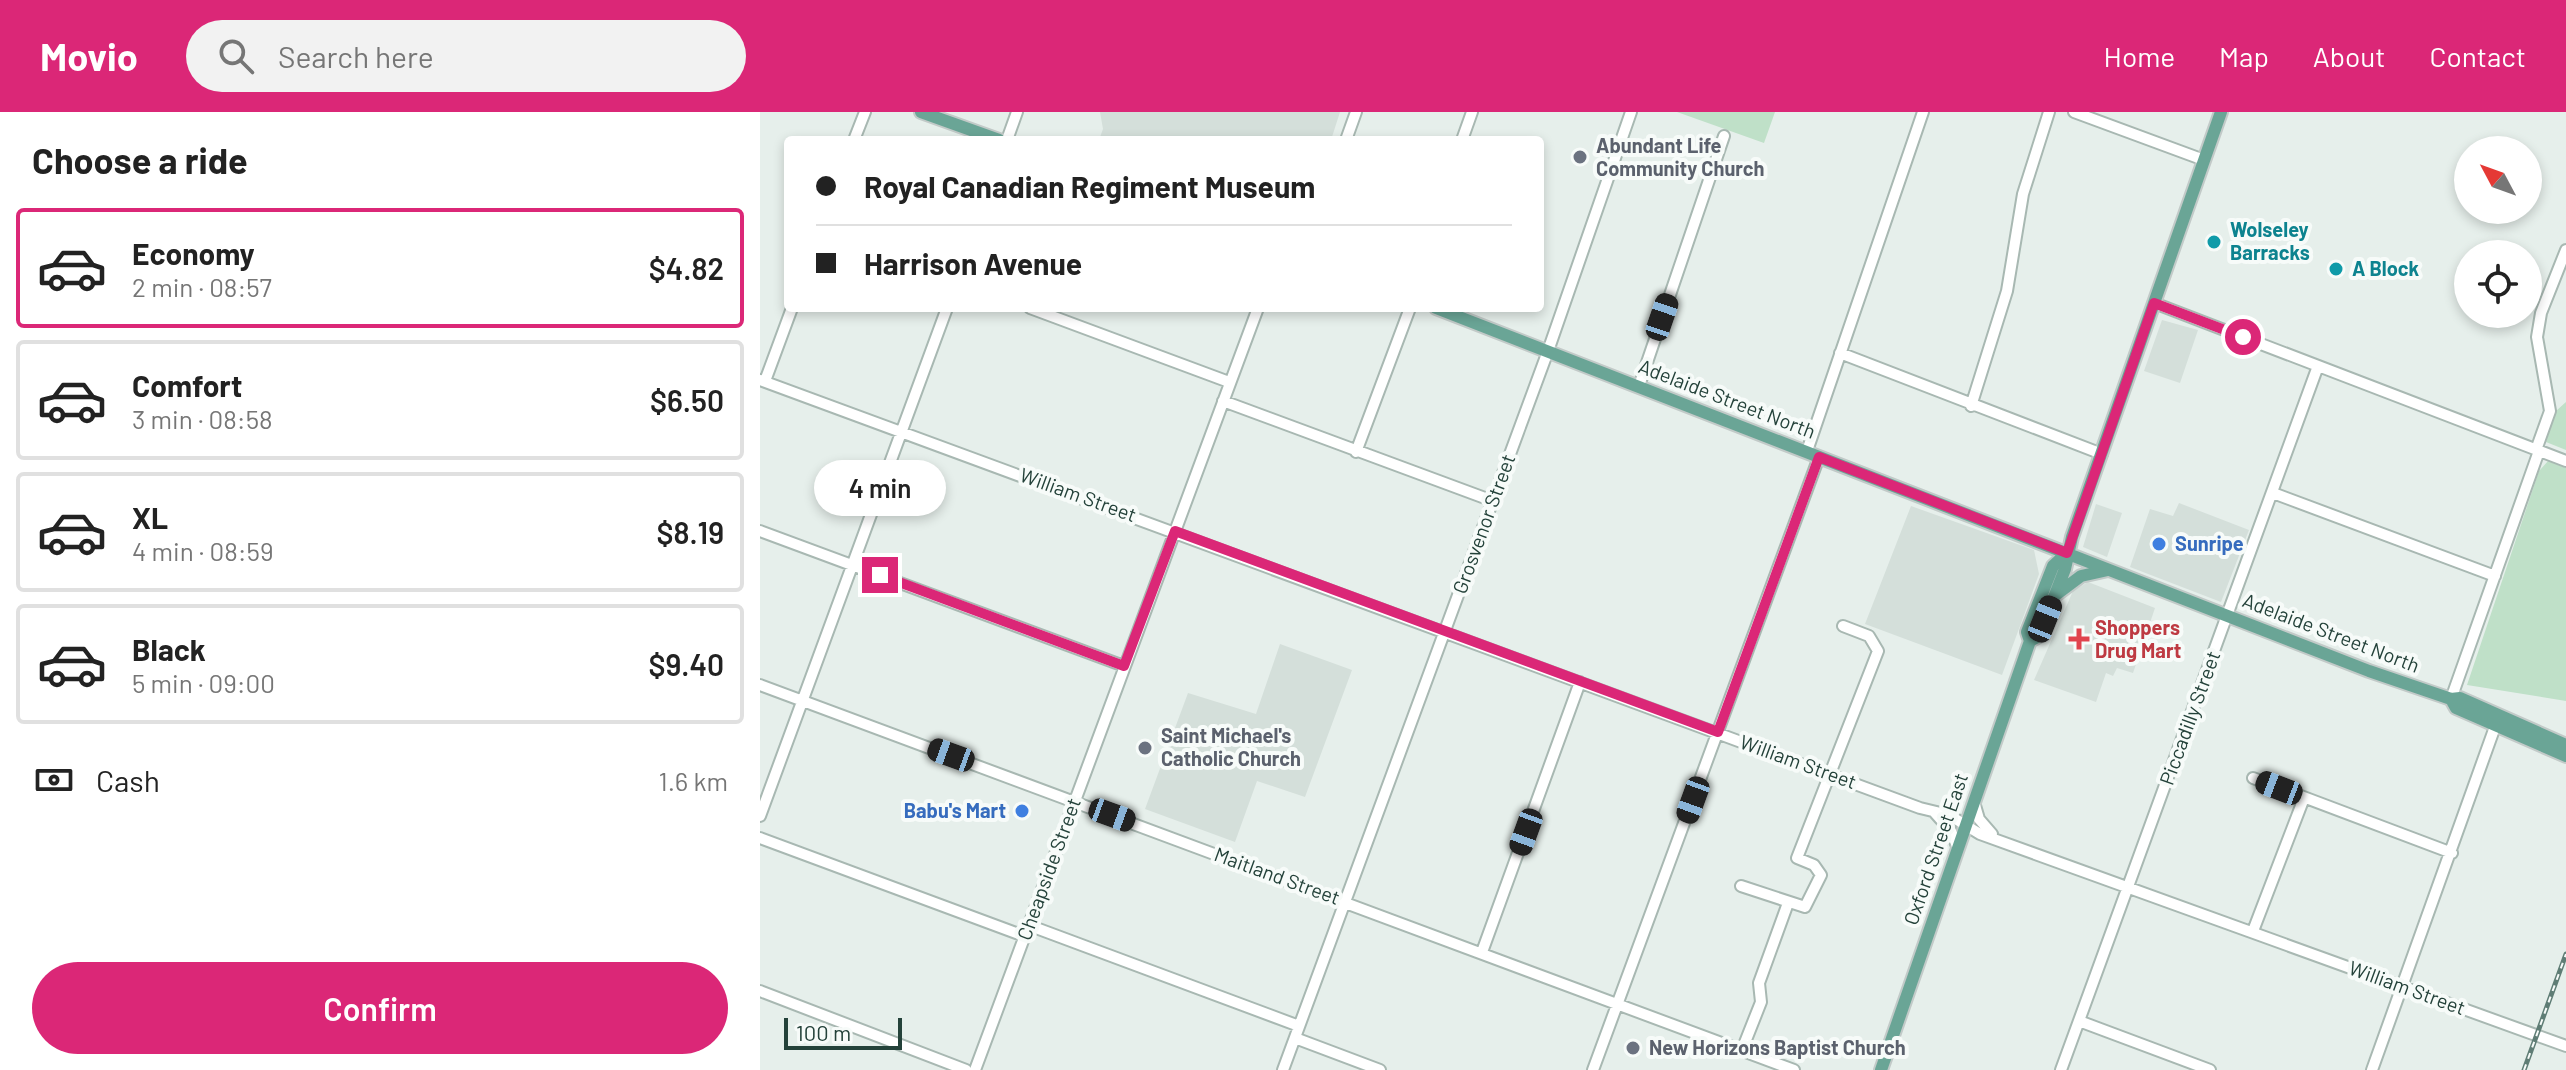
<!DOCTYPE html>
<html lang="en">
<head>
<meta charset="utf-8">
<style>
  :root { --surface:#fff; --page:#f2f2f2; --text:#222; --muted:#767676; --line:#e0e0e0; --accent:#db2777 }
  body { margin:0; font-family:Barlow,sans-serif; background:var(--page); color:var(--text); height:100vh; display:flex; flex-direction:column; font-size:30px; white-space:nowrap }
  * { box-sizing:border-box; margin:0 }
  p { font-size:26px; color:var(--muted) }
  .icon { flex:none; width:44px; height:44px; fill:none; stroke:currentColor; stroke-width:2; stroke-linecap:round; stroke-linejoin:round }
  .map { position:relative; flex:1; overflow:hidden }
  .side { display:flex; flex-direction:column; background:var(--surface); width:760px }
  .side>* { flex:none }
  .hud { position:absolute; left:24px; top:24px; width:760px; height:176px; border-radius:8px; box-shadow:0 4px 12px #0003; display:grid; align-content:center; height:176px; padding:0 32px; background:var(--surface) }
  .needle { width:52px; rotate:311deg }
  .controls { position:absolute; left:1694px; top:24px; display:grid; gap:16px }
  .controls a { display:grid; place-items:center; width:88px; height:88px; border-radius:50%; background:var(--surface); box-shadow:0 4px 12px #0003; font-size:40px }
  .scale { position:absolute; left:24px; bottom:20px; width:118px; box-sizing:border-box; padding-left:8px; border:4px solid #24423a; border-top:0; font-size:22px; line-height:28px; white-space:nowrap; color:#24423a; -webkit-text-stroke:6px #f7fbf9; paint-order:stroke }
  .end { position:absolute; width:36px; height:36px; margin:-18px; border:10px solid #db2777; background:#fff; box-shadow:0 0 0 4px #fff }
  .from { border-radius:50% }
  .bubble { position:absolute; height:56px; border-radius:28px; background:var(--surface); box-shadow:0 4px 12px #0003; font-size:26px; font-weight:600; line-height:56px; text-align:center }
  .car { position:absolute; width:24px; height:48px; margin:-24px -12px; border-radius:10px; box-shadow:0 0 6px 2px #0007; background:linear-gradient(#222 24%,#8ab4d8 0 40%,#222 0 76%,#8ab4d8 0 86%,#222 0) }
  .hud b { display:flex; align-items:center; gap:28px; height:76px; font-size:30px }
  .hud b+b { border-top:2px solid var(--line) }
  .hud i { width:20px; height:20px; background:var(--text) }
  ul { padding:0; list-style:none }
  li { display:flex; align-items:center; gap:24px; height:120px; margin:0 16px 12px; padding:0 16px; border:4px solid var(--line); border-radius:8px }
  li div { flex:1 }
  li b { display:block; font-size:30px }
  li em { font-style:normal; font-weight:600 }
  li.on { border-color:var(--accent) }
  li>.icon { width:72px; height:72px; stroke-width:1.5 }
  h2 { padding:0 32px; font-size:36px; line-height:96px }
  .pay { display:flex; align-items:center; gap:20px; height:88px; padding:0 32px; font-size:30px }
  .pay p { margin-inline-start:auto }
  .primary-button { display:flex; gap:16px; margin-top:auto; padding:16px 32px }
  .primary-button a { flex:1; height:92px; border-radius:48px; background:var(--accent); color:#fff; font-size:32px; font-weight:600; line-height:92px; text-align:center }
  header { display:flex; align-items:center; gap:48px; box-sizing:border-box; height:112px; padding:0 40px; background:var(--accent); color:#fff }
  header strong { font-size:38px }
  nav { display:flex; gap:44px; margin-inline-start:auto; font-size:28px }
  .search { width:560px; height:72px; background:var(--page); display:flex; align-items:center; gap:20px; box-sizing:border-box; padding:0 28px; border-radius:44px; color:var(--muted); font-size:30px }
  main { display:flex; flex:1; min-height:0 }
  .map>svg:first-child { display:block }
  .built { fill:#d4dfda }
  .green { fill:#bfe0c8 }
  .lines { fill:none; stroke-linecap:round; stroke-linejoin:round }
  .minor-casing { stroke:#a8b8b2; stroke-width:14 }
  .major-casing { stroke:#c2cac8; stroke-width:16 }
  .minor { stroke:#fff; stroke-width:10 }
  .major { stroke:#6aa596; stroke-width:12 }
  .rail-casing { stroke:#5f7d75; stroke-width:5 }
  .rail { stroke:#f7fbf9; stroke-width:2; stroke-dasharray:6; stroke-linecap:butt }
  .route { stroke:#db2777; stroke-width:10 }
  .worship-dot { fill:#6b7280; stroke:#f7fbf9; stroke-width:3 }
  .culture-dot { fill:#0f9aa8; stroke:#f7fbf9; stroke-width:3 }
  .shop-dot { fill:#3f7fe0; stroke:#f7fbf9; stroke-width:3 }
  .health-dot { fill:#e0444e; stroke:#f7fbf9; stroke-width:3 }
  .labels { text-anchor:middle; stroke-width:8; stroke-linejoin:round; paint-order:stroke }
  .worship-label { font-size:20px; font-weight:bold; fill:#5b616d; stroke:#f7fbf9; text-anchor:start }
  .culture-label { font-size:20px; font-weight:bold; fill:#0d838f; stroke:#f7fbf9; text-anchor:start }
  .street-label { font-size:20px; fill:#24423a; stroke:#f7fbf9 }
  .shop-label { font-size:20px; font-weight:bold; fill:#366cbe; stroke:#f7fbf9; text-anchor:start }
  .health-label { font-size:20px; font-weight:bold; fill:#be3a42; stroke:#f7fbf9; text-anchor:start }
</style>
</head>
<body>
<header>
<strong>Movio</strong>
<div class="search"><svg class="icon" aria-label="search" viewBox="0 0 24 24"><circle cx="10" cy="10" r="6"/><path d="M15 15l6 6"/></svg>Search here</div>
<nav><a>Home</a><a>Map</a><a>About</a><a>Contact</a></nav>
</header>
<main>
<section class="side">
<h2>Choose a ride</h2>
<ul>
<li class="on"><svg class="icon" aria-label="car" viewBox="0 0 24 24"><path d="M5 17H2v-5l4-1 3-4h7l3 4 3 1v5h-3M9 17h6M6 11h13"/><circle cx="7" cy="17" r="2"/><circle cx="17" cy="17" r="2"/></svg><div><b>Economy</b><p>2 min · 08:57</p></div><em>$4.82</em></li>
<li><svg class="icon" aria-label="car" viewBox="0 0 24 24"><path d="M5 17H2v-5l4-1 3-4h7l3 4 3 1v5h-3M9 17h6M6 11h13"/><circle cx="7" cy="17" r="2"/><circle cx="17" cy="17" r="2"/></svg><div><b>Comfort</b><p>3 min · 08:58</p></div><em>$6.50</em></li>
<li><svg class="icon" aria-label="car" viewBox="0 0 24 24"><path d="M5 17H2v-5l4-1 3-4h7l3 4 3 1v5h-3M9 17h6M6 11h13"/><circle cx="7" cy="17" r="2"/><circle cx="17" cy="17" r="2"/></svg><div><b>XL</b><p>4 min · 08:59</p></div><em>$8.19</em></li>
<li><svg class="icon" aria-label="car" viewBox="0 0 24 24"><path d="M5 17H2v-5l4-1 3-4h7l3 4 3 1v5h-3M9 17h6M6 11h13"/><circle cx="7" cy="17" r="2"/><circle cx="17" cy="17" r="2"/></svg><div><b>Black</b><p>5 min · 09:00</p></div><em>$9.40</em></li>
</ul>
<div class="pay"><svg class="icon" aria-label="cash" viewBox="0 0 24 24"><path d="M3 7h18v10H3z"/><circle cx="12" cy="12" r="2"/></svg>Cash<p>1.6 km</p></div>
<div class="primary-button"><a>Confirm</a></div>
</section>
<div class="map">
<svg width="1806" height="958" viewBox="0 0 1806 958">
  <rect width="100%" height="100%" fill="#e6efeb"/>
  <path class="built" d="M340 0H580L571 28H339L343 17Z
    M1402 208 1438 218 1420 271 1384 259Z
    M1419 391 1489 418 1461 490 1370 455 1390 397 1413 404Z
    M1336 392 1362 401 1347 445 1323 435Z
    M1151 394 1274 438 1279 462 1242 563 1105 512Z
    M1328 470 1395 496 1373 561 1357 556 1353 564 1346 561 1336 590 1274 568 1313 479Z
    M520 532 592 558 545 685 497 669 475 730 385 697 428 581 496 602Z"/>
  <path class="green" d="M917 0H1015L1004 31Z
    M1806 290V338L1786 330 1796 299Z
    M1788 349 1806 356V589L1707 573 1779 359Z"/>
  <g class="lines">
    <defs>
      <path id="minor" d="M1314 0 1444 48
        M94 28 105 0
        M247 28 257 0
        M586 28 596 0
        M702 28 712 0
        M1394 191 1806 349
        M270 196 469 270
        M1080 241 1342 342
        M0 268 1160 696 1189 703 1220 722 1806 934
        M5 269 32 196
        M879 274 964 24
        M463 289 733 389
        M1211 294 1247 179 1263 82 1289 0
        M1776 338 1790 299 1777 225 1781 201 1806 138
        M1047 339 1163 0
        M596 340 650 196
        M1513 381 1735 464
        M0 419 364 554
        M0 573 1034 958
        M1691 587 1779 339
        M1493 666 1692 741
        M1214 690 1219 707 1232 722
        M1175 701 1191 719 1198 737
        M0 704 187 196
        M0 726 264 824
        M981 774 1045 795 1061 763 1054 753 1037 746 1118 539 1109 524 1083 514
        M268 813 539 914
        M1493 819 1544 686
        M722 840 820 570
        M0 879 206 958
        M1319 909 1450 958
        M535 926 620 958
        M982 938 1001 890 999 871 1028 791
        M215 958 498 196
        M523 958 788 239 871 0
        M833 958 1059 345
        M1301 958 1558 254
        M1612 958 1736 612"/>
      <path id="major" d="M161 0 239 28
        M676 196 1609 559 1691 587 1700 586 1806 633
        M1297 482 1321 464 1348 458
        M1270 529 1279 524 1305 457 1312 425 1461 0
        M1691 587 1696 596 1806 644
        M1121 958 1270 529 1267 520 1293 454 1307 441"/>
    </defs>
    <use href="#minor" class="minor-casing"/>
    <use href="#major" class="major-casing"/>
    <use href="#minor" class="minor"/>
    <use href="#major" class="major"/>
    <defs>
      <path id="rail" d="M1764 958 1806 842"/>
    </defs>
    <use href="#rail" class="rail-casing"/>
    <use href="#rail" class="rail"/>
  </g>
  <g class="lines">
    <path class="route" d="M120 463 364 554 415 419 958 620 1059 345 1307 441 1394 191 1483 225"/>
  </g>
  <g class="worship-dot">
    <circle cx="820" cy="45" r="8"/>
    <circle cx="385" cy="636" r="8"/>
    <circle cx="873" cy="936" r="8"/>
  </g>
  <g class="culture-dot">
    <circle cx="1454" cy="130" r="8"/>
    <circle cx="1576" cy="157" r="8"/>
  </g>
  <g class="shop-dot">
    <circle cx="1399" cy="432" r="8"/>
    <circle cx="262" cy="699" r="8"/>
  </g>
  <path class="health-dot" d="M1315 515h8v8h8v8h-8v8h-8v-8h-8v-8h8z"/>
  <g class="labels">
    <g class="worship-label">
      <text x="836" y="41">Abundant Life<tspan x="836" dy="23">Community Church</tspan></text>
      <text x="401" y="631">Saint Michael's<tspan x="401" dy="23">Catholic Church</tspan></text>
      <text x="889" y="943">New Horizons Baptist Church</text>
    </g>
    <g class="culture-label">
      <text x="1470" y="125">Wolseley<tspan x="1470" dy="23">Barracks</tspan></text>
      <text x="1592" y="164">A Block</text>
    </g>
    <g class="street-label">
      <text transform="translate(967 287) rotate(21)" y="7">Adelaide Street North</text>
      <text transform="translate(318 383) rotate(20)" y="7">William Street</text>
      <text transform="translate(724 412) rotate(-70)" y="7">Grosvenor Street</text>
      <text transform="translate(1571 521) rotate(21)" y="7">Adelaide Street North</text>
      <text transform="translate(1430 606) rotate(-70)" y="7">Piccadilly Street</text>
      <text transform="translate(1038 650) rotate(20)" y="7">William Street</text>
      <text transform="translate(1176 737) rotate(-71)" y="7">Oxford Street East</text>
      <text transform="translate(289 757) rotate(-70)" y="7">Cheapside Street</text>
      <text transform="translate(517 764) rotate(20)" y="7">Maitland Street</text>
      <text transform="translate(1647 876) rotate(20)" y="7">William Street</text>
    </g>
    <g class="shop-label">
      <text x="1415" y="439">Sunripe</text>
      <text x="246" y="706" text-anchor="end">Babu's Mart</text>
    </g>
    <g class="health-label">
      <text x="1335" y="523">Shoppers<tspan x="1335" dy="23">Drug Mart</tspan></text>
    </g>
  </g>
</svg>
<div class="controls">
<a><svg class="needle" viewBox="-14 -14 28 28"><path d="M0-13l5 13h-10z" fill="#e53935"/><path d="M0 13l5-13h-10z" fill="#767676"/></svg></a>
<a><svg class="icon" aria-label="locate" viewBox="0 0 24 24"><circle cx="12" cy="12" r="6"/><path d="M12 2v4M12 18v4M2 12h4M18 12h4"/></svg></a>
</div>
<div class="scale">100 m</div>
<i class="end from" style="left:1483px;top:225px"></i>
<i class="end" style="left:120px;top:463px"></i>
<div class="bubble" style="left:54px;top:348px;width:132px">4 min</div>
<i class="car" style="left:902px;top:205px;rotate:19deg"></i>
<i class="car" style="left:1285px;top:507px;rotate:22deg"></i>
<i class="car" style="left:191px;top:643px;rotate:290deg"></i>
<i class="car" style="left:1519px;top:676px;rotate:291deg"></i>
<i class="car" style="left:933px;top:688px;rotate:200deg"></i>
<i class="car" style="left:352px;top:703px;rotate:110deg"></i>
<i class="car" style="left:766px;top:720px;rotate:200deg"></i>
<div class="hud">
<b><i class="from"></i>Royal Canadian Regiment Museum</b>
<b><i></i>Harrison Avenue</b>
</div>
</div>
</main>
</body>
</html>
